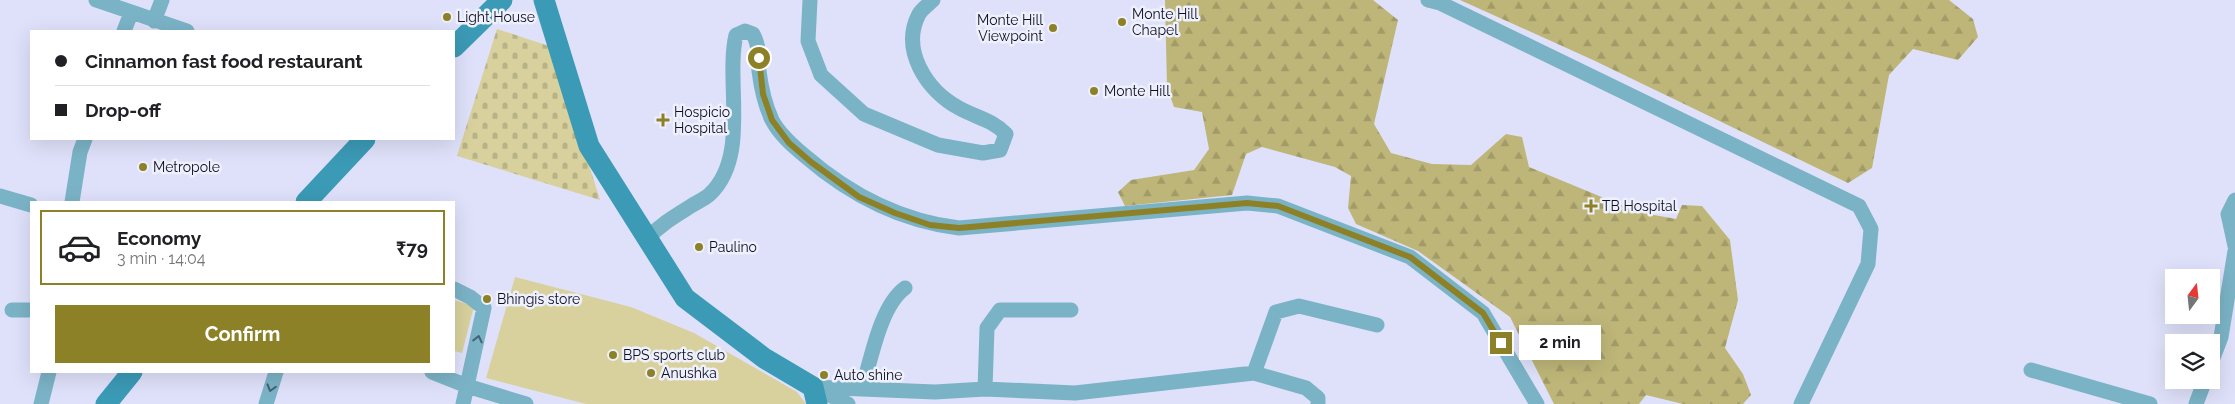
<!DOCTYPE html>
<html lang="en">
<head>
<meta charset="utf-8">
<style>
  :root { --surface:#fff; --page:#f2f2f2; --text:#202124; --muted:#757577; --line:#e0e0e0; --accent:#8d8128 }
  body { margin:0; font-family:Raleway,sans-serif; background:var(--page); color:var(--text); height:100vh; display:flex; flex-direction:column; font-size:19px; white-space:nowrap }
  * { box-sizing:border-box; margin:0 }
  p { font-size:16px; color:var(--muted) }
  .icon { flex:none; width:28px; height:28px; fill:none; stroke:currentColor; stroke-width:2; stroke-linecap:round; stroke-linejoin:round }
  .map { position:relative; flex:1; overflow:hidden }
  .side { position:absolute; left:30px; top:201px; width:425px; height:172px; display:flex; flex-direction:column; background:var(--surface); border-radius:0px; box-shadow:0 5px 20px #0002 }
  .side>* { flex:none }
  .hud { position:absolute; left:30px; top:30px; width:425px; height:110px; border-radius:0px; box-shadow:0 5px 20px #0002; display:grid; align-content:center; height:110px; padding:0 25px; background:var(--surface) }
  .needle { width:32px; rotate:15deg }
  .buttons { position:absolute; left:2165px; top:269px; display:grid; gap:10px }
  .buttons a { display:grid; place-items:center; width:55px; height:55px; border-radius:0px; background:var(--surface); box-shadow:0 5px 20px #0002; font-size:25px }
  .end { position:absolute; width:22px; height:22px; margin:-11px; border:6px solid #8d8128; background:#fff; box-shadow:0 0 0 2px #fff }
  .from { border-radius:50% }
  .bubble { position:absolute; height:35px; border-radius:0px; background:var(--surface); box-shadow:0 5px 20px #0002; font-size:16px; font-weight:700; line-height:35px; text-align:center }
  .hud b { display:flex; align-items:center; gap:18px; height:48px; font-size:19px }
  .hud b+b { border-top:1px solid var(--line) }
  .hud i { width:12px; height:12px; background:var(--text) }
  ul { padding:9px 0 0; list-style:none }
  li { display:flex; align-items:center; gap:15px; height:75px; margin:0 10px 8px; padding:0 15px; border:2px solid transparent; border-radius:0px }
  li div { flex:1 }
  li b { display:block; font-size:19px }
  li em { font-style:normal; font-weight:700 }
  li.active { border-color:var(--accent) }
  li>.icon { width:45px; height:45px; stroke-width:1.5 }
  .primary-button { display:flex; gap:10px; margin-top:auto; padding:10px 25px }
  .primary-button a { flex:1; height:58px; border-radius:0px; background:var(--accent); color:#fff; font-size:20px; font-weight:700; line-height:58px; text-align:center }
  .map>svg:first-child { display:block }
  .forest { fill:url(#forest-firs) }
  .cemetery { fill:url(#cemetery-stones) }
  .green { fill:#d8d19d }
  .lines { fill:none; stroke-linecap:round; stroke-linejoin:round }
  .street { stroke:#7bb3c6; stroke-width:15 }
  .secondary { stroke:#3b9ab6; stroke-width:21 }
  .oneway { stroke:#456175 }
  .route { stroke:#8d8128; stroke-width:6 }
  .poi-dot { fill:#8d8128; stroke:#eef0fc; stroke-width:2 }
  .labels { text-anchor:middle; stroke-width:5; stroke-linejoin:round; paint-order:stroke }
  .poi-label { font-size:14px; fill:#0f0f24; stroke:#eef0fc; text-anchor:start }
</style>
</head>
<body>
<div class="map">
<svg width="2235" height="404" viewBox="0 0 2235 404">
  <defs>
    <pattern id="forest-firs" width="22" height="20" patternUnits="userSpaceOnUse" patternTransform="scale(1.25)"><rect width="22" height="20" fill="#beb678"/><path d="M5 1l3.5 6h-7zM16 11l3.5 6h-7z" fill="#a29b68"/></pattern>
    <pattern id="cemetery-stones" width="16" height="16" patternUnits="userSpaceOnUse" patternTransform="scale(1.25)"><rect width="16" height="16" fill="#d8d19d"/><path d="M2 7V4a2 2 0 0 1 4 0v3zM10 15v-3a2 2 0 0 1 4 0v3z" fill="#b8b287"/></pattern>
  </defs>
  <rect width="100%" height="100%" fill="#dfe1fa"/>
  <path class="forest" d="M1165 0H1373L1398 20 1374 124 1391 153 1432 164 1471 165 1506 134 1522 137 1529 167 1638 212 1676 219 1682 205 1702 206 1730 240 1738 300 1725 348 1743 374 1751 395 1743 404H1683L1646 395 1639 404H1554L1510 317 1418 251 1356 224 1348 208 1351 176 1335 167 1262 147 1246 154 1232 195 1125 206 1118 192 1131 180 1194 170 1209 149 1202 112 1174 107 1167 87Z
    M1460 0H1949L1973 19 1978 37 1958 60 1913 49 1889 75 1872 168 1848 183 1593 60Z"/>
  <path class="cemetery" d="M497 29 552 47 600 200 457 156Z"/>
  <path class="green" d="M515 277 631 307 694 333 797 392 806 404H586L486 378Z
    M454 300 474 306 462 353 454 351Z"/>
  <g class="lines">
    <path class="street" d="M96 0 187 31
      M810 0 808 41 821 75 864 114 938 145 983 153 1000 150 1006 134C991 119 977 118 959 108 927 91 900 50 919 14 922 9 929 4 933 0
      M1428 0 1440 3 1859 206 1871 229 1868 264 1801 404
      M154 21 162 0
      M124 31 131 13
      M0 196 31 205
      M2235 200 2228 214 2235 246
      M72 202 80 152 85 139
      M648 238C661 224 675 216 691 206 697 202 705 199 710 194 750 156 725 82 736 35L745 31 753 34C760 47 758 57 759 71 761 87 765 105 772 120 779 134 793 146 805 156 850 195 900 221 959 228L1247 203 1278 206 1410 257 1483 313 1537 404
      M454 289 470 297 484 308 463 404
      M12 310H31
      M2211 363 2221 337 2235 251
      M2031 370 2150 404
      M432 372 467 386 526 404
      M1254 373 1306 388 1318 398V404
      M813 387 935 392 985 389 1075 393 1254 373 1276 312 1299 306 1377 325
      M862 389C871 360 880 306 905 288
      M985 389 987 328 1000 310H1071
      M819 390 848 404
      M41 404 49 372
      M266 404 276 372
      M2196 404 2205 380"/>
    <path class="secondary" d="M544 0 589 146 685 298 764 358 813 387 817 404
      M454 47 502 0
      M306 202 365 139
      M106 404 132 372"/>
  </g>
  <defs><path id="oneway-chevron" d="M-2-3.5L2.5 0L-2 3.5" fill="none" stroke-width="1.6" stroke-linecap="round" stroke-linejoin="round" transform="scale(1.25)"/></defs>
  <g class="oneway">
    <use href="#oneway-chevron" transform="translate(478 339) rotate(-77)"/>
    <use href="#oneway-chevron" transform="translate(271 388) rotate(106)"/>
  </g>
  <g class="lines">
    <path class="route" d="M759 58 763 94 772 120 789 143 811 162 859 197 895 213 930 225 959 228 1247 203 1278 206 1410 257 1483 313 1501 343"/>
  </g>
  <g class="poi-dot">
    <circle cx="447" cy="17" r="5"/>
    <circle cx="1122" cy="22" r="5"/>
    <circle cx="1053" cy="28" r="5"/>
    <circle cx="1094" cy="91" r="5"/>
    <path d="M660.5 112.5h5v5h5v5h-5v5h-5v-5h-5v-5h5z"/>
    <circle cx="143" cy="167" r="5"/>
    <path d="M1588.5 198.5h5v5h5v5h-5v5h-5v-5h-5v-5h5z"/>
    <circle cx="699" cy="247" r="5"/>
    <circle cx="487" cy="299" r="5"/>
    <circle cx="613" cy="355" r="5"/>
    <circle cx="651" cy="373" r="5"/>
    <circle cx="824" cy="375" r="5"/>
  </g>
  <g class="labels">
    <g class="poi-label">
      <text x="1132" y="19">Monte Hill<tspan x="1132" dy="16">Chapel</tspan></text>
      <text x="457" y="22">Light House</text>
      <text x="1043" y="25" text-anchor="end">Monte Hill<tspan x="1043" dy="16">Viewpoint</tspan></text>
      <text x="1104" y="96">Monte Hill</text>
      <text x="674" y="117">Hospicio<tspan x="674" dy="16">Hospital</tspan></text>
      <text x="153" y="172">Metropole</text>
      <text x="1602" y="211">TB Hospital</text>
      <text x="709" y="252">Paulino</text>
      <text x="497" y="304">Bhingis store</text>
      <text x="623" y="360">BPS sports club</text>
      <text x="661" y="378">Anushka</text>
      <text x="834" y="380">Auto shine</text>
    </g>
  </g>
</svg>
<div class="buttons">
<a><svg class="needle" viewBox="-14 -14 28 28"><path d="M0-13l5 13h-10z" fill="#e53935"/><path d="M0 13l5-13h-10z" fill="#757577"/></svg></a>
<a><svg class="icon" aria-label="layers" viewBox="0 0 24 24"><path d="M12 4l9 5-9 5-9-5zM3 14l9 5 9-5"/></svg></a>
</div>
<i class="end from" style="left:759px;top:58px"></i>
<i class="end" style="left:1501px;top:343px"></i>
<div class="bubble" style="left:1519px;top:325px;width:82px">2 min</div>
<div class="hud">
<b><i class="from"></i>Cinnamon fast food restaurant</b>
<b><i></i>Drop-off</b>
</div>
<section class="side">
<ul>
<li class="active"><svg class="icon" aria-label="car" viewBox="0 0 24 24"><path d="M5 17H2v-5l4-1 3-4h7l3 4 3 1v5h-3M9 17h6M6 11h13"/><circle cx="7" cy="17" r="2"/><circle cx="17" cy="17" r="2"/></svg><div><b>Economy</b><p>3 min · 14:04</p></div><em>₹79</em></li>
</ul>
<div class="primary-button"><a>Confirm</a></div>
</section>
</div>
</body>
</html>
